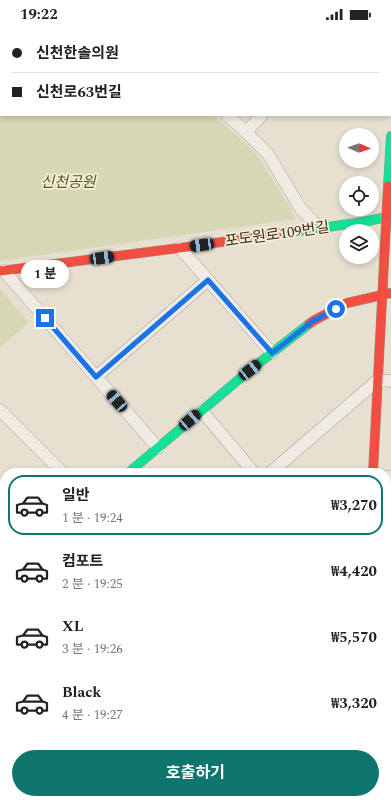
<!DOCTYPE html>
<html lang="ko">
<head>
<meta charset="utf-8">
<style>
  :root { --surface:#fff; --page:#f6f6f6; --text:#222; --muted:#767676; --line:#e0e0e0; --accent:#0f766e }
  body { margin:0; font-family:Spectral,"Noto Sans KR",serif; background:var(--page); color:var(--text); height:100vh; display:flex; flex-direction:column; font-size:15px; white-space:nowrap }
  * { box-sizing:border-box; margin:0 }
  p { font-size:13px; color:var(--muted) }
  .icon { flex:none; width:22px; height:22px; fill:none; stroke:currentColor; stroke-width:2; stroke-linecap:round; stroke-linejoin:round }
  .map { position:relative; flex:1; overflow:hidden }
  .sheet { position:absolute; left:0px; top:440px; width:391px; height:336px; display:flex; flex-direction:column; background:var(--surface); border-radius:16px 16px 0 0; box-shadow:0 2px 6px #0003 }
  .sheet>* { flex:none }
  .guide { position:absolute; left:0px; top:0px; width:391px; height:88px; box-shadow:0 2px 6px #0003; display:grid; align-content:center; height:88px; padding:0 12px; background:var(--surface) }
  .needle { width:26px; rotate:92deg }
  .buttons { position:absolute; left:339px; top:100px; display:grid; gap:8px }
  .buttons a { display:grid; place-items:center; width:40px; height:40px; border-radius:50%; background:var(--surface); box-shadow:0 2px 6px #0003; font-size:20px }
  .end { position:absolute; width:18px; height:18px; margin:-9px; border:5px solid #1a73e8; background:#fff; box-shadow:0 0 0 2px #fff }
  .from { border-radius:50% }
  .bubble { position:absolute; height:28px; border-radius:14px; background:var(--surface); box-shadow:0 2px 6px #0003; font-size:13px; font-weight:700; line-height:28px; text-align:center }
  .car { position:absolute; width:12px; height:24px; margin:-12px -6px; border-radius:5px; box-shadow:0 0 3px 1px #0007; background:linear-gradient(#222 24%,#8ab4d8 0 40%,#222 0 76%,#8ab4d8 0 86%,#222 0) }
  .guide b { display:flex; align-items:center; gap:14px; height:38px; font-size:15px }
  .guide b+b { border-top:1px solid var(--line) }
  .guide i { width:10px; height:10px; background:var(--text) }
  ul { padding:7px 0 0; list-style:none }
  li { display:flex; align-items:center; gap:12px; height:60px; margin:0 8px 6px; padding:0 4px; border:2px solid transparent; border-radius:16px }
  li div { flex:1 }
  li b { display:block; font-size:15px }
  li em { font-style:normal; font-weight:700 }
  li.current { border-color:var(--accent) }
  li>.icon { width:36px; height:36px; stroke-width:1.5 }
  .action { display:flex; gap:8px; margin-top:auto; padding:8px 12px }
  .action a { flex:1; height:46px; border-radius:24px; background:var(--accent); color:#fff; font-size:16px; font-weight:700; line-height:46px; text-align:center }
  .status { display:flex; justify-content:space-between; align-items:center; height:28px; padding:0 20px; background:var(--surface); direction:ltr }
  .status svg { height:11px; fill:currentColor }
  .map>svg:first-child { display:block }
  .green { fill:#d6d7b3 }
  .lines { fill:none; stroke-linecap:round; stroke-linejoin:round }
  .street-casing { stroke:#ada599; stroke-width:13 }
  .fast-casing { stroke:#9c958a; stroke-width:10 }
  .slow-casing { stroke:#9c958a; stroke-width:10 }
  .jam-casing { stroke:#9c958a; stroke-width:10 }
  .street { stroke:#efebe3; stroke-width:12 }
  .fast { stroke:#16e098; stroke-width:9 }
  .slow { stroke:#ffcf43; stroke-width:9 }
  .jam { stroke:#f24e42; stroke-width:9 }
  .route { stroke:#1a73e8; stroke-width:5 }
  .labels { text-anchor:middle; stroke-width:3.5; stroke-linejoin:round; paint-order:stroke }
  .park-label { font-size:15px; font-style:italic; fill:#4d5a26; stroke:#f7eed8 }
  .street-label { font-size:15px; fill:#3d2e20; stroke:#f7eed8 }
</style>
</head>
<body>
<div class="status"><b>19:22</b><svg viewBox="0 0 49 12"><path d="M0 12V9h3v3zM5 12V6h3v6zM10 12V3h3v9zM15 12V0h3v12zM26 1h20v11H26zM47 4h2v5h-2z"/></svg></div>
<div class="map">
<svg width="391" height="776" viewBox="0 0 391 776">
  <rect width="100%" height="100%" fill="#e7e0d1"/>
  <path class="green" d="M0 0H113L114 1H1V87H213L242 112 258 128 291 181 295 191 0 233Z
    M0 261 29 294 0 320Z"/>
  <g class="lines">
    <defs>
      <path id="street" d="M130 0 131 1
        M218 0 219 1
        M268 0 269 1
        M162 1V0
        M390 38H391
        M227 87 246 104 268 126 301 181 319 200
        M246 104 262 87
        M180 220 272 325
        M4 243 158 420
        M96 349 208 252
        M0 382 63 445
        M202 383 254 445
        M270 445 378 352 391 353
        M386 449H391
        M386 681H391
        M0 686 5 682
        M158 776V771
        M250 776V771
        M355 776V771"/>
      <path id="fast" d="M388 158 391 108
        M277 206 363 194 387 189
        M128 445 250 342 309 296"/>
      <path id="slow" d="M0 554 5 550"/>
      <path id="jam" d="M0 243 187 219 277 206
        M309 296 313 293 347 275 391 265
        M373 445 388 158"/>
    </defs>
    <use href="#street" class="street-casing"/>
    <use href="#fast" class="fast-casing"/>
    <use href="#slow" class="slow-casing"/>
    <use href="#jam" class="jam-casing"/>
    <use href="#street" class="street"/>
    <use href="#fast" class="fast"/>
    <use href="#slow" class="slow"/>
    <use href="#jam" class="jam"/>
  </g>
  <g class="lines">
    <path class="route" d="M45 290 96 349 208 252 272 325 313 293 336 281"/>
  </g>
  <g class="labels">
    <g class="park-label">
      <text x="68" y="159">신천공원</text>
    </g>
    <g class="street-label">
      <text transform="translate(277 206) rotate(-8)" y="5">포도원로109번길</text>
    </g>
  </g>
</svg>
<div class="buttons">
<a><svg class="needle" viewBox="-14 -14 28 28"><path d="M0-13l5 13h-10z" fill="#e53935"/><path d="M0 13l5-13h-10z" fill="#767676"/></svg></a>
<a><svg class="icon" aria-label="locate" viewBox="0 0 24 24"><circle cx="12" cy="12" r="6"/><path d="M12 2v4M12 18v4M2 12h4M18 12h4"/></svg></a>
<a><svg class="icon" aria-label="layers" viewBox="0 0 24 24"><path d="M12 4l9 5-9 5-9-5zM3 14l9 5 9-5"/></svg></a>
</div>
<i class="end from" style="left:336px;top:281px"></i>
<i class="end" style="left:45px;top:290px"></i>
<div class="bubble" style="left:21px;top:232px;width:48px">1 분</div>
<i class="car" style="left:202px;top:217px;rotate:262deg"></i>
<i class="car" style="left:102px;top:230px;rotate:82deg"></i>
<i class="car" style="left:250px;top:342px;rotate:52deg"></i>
<i class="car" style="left:117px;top:373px;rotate:319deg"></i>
<i class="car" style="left:190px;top:392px;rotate:49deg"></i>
<div class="guide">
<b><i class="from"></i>신천한솔의원</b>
<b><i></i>신천로63번길</b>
</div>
<section class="sheet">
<ul>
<li class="current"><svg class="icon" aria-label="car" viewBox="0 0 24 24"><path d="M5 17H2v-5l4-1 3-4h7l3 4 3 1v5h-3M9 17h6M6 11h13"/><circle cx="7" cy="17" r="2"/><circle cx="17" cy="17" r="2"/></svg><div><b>일반</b><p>1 분 · 19:24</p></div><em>₩3,270</em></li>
<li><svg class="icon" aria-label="car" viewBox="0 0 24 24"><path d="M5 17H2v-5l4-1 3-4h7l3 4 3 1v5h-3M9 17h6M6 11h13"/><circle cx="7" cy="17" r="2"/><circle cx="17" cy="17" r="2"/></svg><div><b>컴포트</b><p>2 분 · 19:25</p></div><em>₩4,420</em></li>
<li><svg class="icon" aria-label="car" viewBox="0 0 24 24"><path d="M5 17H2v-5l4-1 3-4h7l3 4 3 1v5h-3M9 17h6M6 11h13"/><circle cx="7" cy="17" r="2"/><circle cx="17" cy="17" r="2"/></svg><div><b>XL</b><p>3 분 · 19:26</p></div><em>₩5,570</em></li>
<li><svg class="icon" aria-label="car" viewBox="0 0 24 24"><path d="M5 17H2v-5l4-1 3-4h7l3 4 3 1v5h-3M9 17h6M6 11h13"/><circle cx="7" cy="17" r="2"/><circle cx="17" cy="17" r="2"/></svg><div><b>Black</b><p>4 분 · 19:27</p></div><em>₩3,320</em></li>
</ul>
<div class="action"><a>호출하기</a></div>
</section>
</div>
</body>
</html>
